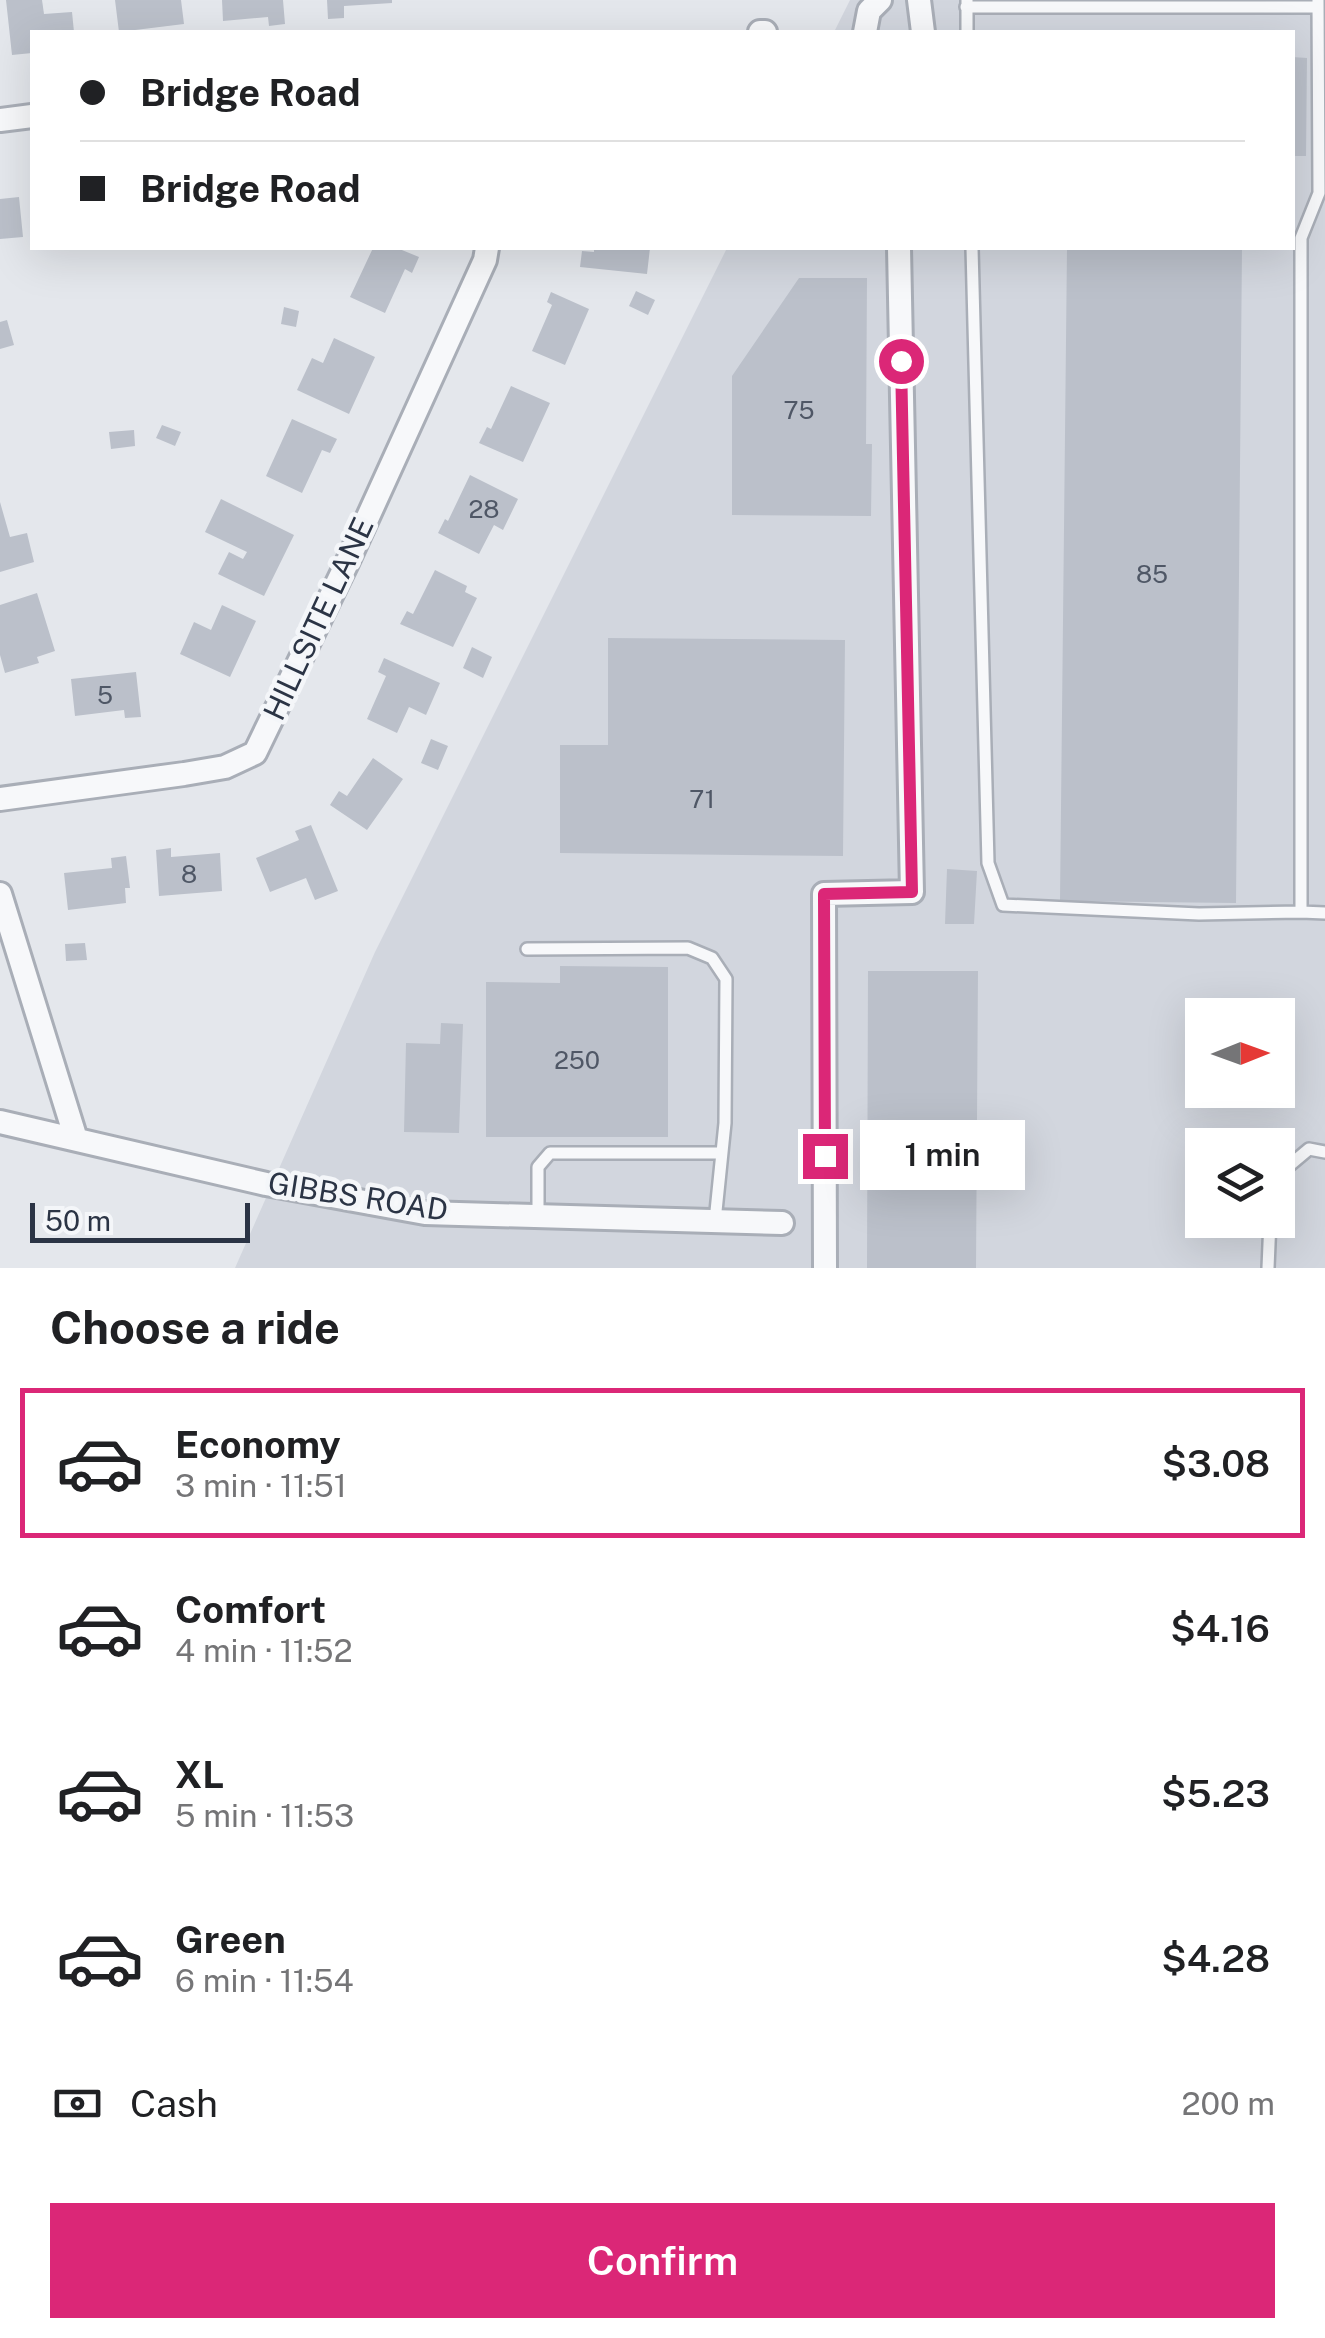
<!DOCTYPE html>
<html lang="en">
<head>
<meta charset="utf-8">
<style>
  :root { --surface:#fff; --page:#f2f2f2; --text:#202124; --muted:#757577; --line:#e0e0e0; --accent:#db2777 }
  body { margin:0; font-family:"Public Sans",sans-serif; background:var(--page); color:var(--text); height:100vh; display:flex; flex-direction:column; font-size:38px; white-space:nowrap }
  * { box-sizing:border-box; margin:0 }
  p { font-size:32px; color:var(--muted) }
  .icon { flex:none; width:55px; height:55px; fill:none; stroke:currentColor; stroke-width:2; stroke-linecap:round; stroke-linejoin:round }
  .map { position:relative; height:1268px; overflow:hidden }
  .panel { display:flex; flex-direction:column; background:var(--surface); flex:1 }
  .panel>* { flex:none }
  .banner { position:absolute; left:30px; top:30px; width:1265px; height:220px; border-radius:0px; box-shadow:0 10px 40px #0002; display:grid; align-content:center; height:220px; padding:0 50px; background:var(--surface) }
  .needle { width:65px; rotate:89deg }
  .buttons { position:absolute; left:1185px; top:998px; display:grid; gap:20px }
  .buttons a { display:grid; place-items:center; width:110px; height:110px; border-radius:0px; background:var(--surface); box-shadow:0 10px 40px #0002; font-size:50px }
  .scale { position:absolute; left:30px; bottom:25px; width:220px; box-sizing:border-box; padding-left:10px; border:5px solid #2b3445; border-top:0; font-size:28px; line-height:35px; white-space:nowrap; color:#2b3445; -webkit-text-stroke:8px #f4f6f9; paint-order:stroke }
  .end { position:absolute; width:45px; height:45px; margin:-22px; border:12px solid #db2777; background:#fff; box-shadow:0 0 0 5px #fff }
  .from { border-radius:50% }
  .bubble { position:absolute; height:70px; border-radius:0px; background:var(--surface); box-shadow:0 10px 40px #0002; font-size:32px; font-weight:600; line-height:70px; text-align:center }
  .banner b { display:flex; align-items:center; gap:35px; height:95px; font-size:38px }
  .banner b+b { border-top:2px solid var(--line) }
  .banner i { width:25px; height:25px; background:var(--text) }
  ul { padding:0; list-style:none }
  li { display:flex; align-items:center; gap:30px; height:150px; margin:0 20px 15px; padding:0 30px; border:5px solid transparent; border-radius:0px }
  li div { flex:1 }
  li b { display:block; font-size:38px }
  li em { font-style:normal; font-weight:600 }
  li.selected { border-color:var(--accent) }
  li>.icon { width:90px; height:90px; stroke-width:1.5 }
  h2 { padding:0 50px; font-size:45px; line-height:120px }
  .pay { display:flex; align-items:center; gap:25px; height:110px; padding:0 50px; font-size:38px }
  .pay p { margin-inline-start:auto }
  .primary-button { display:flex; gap:20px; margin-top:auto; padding:20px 50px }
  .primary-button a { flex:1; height:115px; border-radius:0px; background:var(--accent); color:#fff; font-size:40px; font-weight:600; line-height:115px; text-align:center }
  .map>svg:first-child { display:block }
  .built { fill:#d2d6de; fill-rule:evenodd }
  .building { fill:#bbc0ca }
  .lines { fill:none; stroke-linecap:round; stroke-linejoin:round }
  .service-casing { stroke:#a9aeb7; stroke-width:16 }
  .minor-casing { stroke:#a9aeb7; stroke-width:28 }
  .service { stroke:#f7f8fa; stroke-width:11 }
  .minor { stroke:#f7f8fa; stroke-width:22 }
  .route { stroke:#db2777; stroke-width:12 }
  .labels { text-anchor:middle; stroke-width:9; stroke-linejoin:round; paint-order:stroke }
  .number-label { font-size:25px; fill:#4f5766 }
  .street-label { font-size:30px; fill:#2b3445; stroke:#f4f6f9 }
</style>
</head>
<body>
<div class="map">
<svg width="1325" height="1268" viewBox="0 0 1325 1268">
  <rect width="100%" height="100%" fill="#e4e7ec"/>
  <path class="built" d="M850 0H1325V1268H235L375 952 727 248H1292V32H834ZM1202 1015H1278V1090H1202ZM1202 1145H1278V1220H1202Z"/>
  <path class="building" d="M6 0H42L44 14 72 12 74 32H32V53L12 55Z
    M115 0H181L184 24 119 32Z
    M222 0H283L285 24 269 26 268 17 223 21Z
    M327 0H392V3L344 6V18L328 19Z
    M1292 57 1307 58 1306 156H1292Z
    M19 197 23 237 0 239V199Z
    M373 248H397L419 257 412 273 405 269 385 313 350 297Z
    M594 248H650L647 274 580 267 582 251 594 252Z
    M1067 248H1242L1236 903 1060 901Z
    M799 278H867L866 444H872L871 516 732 515V376Z
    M636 291 655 300 648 315 629 306Z
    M551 292 589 309 565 365 532 351 552 305 547 302Z
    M284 307 299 311 296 327 281 324Z
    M7 320 14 345 0 349V322Z
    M334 338 375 357 349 414 297 390 312 358 323 363Z
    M511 386 550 403 523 462 479 443 487 427 491 429Z
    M292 419 337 439 330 453 322 450 302 493 266 476Z
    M162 425 181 432 175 446 156 438Z
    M134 430 135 446 111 449 109 432Z
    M470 475 518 499 503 530 494 525 479 554 438 533 445 519 448 521Z
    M221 499 294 535 264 596 218 574 229 552 243 559 247 552 205 532Z
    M0 502 10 537 27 533 34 562 0 572Z
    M435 570 467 586 465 592 477 598 453 647 400 624 407 611 413 614Z
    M37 593 55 651 37 657 39 663 5 673 0 655V605Z
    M222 605 256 621 230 677 180 654 194 622 211 630Z
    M608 638 845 640 843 856 560 853V745H608Z
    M472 647 492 657 483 678 463 668Z
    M384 658 440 683 426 715 409 707 397 733 367 719 386 676 378 672Z
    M136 672 141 717 125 718 124 710 75 716 71 679Z
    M431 739 448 746 438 770 421 763Z
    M373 758 403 779 367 830 330 805 339 791 347 796Z
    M311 825 338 891 315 900 306 878 270 892 256 858 299 840 295 831Z
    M171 848V857L220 853 222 891 159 896 156 850Z
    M126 856 130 888H125L126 903 68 910 64 873 112 868 111 858Z
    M947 869 977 871 974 924H945Z
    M85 943 87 960 66 961 65 944Z
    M560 966 668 967V1137H486V982L560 983Z
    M868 971H978L976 1268H867Z
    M441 1023 463 1024 459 1133 404 1132 406 1043 440 1044Z"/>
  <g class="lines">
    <defs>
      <path id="service" d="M1318 0 1319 193 1301 238V912L1325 913
        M966 7H1318
        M967 32V0
        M972 248 988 863 1003 905 1199 914 1301 912
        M527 949 688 948 712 958 726 979 725 1123 715 1221
        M1278 1175 1309 1149 1325 1152
        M538 1216V1167L550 1153H721
        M1268 1268 1270 1220"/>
      <path id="minor" d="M919 0 923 32
        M760 32H765
        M865 32 869 11 880 0
        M0 120 32 116
        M0 799 184 774 225 767 255 753 347 563 485 260 487 248
        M0 894 76 1139
        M0 1122 266 1184 425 1213 782 1223
        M825 1268 824 894 912 892 899 248"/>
    </defs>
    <use href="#service" class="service-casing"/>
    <use href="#minor" class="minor-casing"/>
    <use href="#service" class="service"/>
    <use href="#minor" class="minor"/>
  </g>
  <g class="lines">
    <path class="route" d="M825 1156 824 894 912 892 901 361"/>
  </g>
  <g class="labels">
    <g class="number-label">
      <text x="799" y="419">75</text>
      <text x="484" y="518">28</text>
      <text x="1152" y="583">85</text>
      <text x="105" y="704">5</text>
      <text x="702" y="808">71</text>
      <text x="189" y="883">8</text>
      <text x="577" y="1069">250</text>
    </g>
    <g class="street-label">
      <text transform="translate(319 619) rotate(-65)" y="10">HILLSITE LANE</text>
      <text transform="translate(358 1197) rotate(9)" y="10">GIBBS ROAD</text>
    </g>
  </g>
</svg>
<div class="buttons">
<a><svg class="needle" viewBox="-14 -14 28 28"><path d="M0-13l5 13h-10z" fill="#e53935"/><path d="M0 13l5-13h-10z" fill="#757577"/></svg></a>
<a><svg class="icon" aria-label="layers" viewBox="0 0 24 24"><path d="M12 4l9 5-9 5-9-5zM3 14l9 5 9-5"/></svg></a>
</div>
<div class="scale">50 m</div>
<i class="end from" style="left:901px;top:361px"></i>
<i class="end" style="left:825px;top:1156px"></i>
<div class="bubble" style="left:860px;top:1120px;width:165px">1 min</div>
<div class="banner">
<b><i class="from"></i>Bridge Road</b>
<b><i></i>Bridge Road</b>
</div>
</div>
<section class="panel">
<h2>Choose a ride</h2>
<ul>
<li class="selected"><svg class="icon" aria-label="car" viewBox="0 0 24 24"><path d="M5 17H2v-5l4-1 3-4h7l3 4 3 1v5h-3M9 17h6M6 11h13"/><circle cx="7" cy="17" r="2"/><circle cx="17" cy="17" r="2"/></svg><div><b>Economy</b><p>3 min · 11:51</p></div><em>$3.08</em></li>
<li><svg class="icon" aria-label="car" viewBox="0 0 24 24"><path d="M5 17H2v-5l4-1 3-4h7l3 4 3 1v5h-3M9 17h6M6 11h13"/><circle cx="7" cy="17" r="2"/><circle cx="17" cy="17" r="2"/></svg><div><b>Comfort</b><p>4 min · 11:52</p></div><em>$4.16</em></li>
<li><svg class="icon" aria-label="car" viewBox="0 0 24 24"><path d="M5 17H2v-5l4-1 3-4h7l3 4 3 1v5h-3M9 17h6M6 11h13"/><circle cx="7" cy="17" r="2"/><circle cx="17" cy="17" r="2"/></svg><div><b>XL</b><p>5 min · 11:53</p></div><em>$5.23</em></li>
<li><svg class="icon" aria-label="car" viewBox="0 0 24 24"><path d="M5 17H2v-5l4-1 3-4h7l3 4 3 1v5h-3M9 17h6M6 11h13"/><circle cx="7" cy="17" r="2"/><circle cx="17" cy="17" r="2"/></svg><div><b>Green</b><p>6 min · 11:54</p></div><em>$4.28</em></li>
</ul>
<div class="pay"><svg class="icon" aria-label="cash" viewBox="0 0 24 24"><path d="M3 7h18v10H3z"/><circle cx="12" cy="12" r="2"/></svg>Cash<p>200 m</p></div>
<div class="primary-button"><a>Confirm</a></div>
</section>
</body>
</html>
